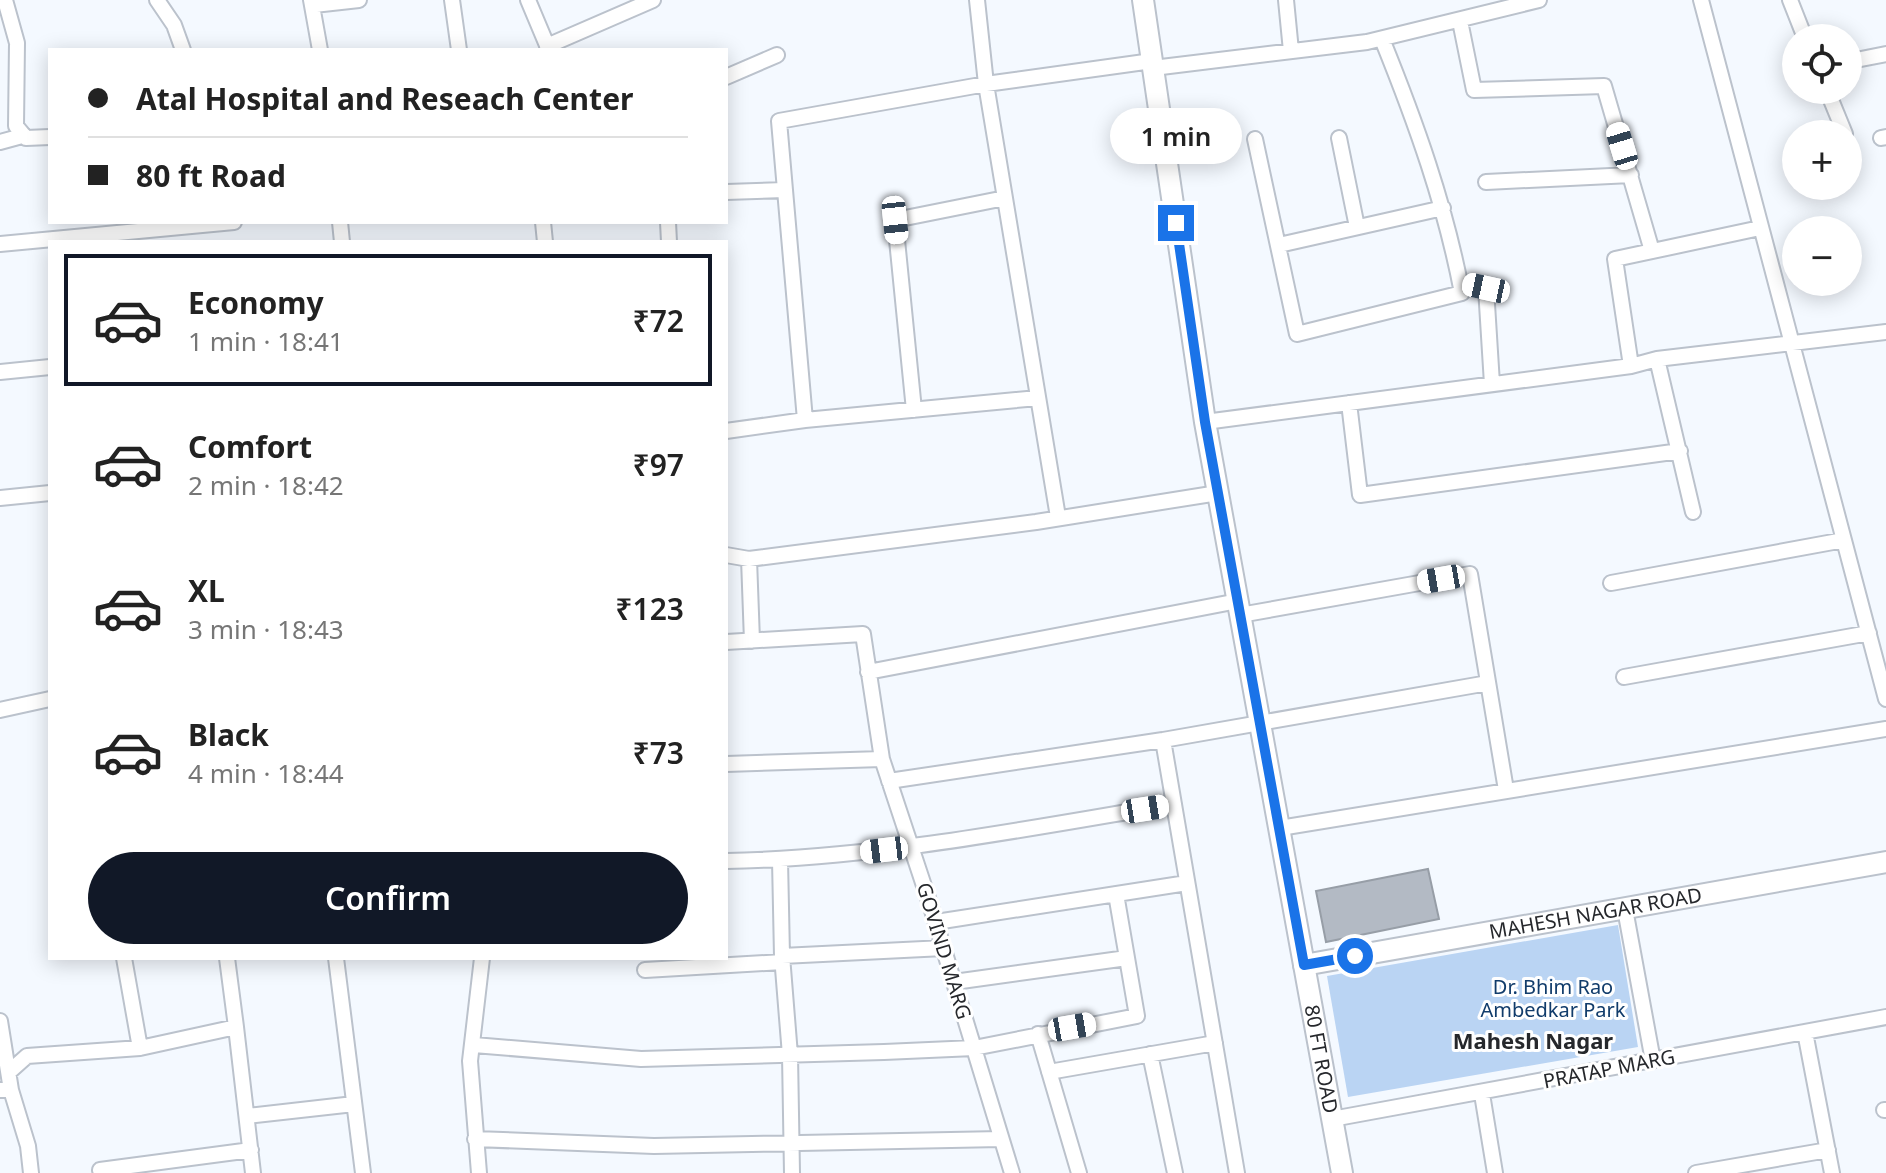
<!DOCTYPE html>
<html lang="en">
<head>
<meta charset="utf-8">
<style>
  :root { --surface:#fff; --page:#f6f6f6; --text:#222; --muted:#767676; --line:#e0e0e0; --accent:#111827 }
  body { margin:0; font-family:"Noto Sans",sans-serif; background:var(--page); color:var(--text); height:100vh; display:flex; flex-direction:column; font-size:30px; white-space:nowrap }
  * { box-sizing:border-box; margin:0 }
  p { font-size:26px; color:var(--muted) }
  .icon { flex:none; width:44px; height:44px; fill:none; stroke:currentColor; stroke-width:2; stroke-linecap:round; stroke-linejoin:round }
  .map { position:relative; flex:1; overflow:hidden }
  .side { position:absolute; left:48px; top:240px; width:680px; height:720px; display:flex; flex-direction:column; background:var(--surface); border-radius:0px; box-shadow:0 4px 20px #0003 }
  .side>* { flex:none }
  .banner { position:absolute; left:48px; top:48px; width:680px; height:176px; border-radius:0px; box-shadow:0 4px 20px #0003; display:grid; align-content:center; height:176px; padding:0 40px; background:var(--surface) }
  .tools { position:absolute; left:1782px; top:24px; display:grid; gap:16px }
  .tools a { display:grid; place-items:center; width:80px; height:80px; border-radius:50%; background:var(--surface); box-shadow:0 4px 20px #0003; font-size:40px }
  .end { position:absolute; width:36px; height:36px; margin:-18px; border:10px solid #1a73e8; background:#fff; box-shadow:0 0 0 4px #fff }
  .from { border-radius:50% }
  .bubble { position:absolute; height:56px; border-radius:28px; background:var(--surface); box-shadow:0 4px 20px #0003; font-size:26px; font-weight:600; line-height:56px; text-align:center }
  .car { position:absolute; width:24px; height:48px; margin:-24px -12px; border-radius:10px; box-shadow:0 0 6px 2px #0007; background:linear-gradient(#fff 24%,#345 0 40%,#fff 0 76%,#345 0 86%,#fff 0) }
  .banner b { display:flex; align-items:center; gap:28px; height:76px; font-size:30px }
  .banner b+b { border-top:2px solid var(--line) }
  .banner i { width:20px; height:20px; background:var(--text) }
  ul { padding:14px 0 0; list-style:none }
  li { display:flex; align-items:center; gap:24px; height:132px; margin:0 16px 12px; padding:0 24px; border:4px solid transparent; border-radius:0px }
  li div { flex:1 }
  li b { display:block; font-size:30px }
  li em { font-style:normal; font-weight:600 }
  li.on { border-color:var(--accent) }
  li>.icon { width:72px; height:72px; stroke-width:1.5 }
  .primary-button { display:flex; gap:16px; margin-top:auto; padding:16px 40px }
  .primary-button a { flex:1; height:92px; border-radius:48px; background:var(--accent); color:#fff; font-size:32px; font-weight:600; line-height:92px; text-align:center }
  .map>svg:first-child { display:block }
  .green { fill:#bad4f3 }
  .building { fill:#b3bac4; stroke:#979ea7; stroke-width:2 }
  .lines { fill:none; stroke-linecap:round; stroke-linejoin:round }
  .street-casing { stroke:#bbc2cc; stroke-width:18 }
  .secondary-casing { stroke:#bbc2cc; stroke-width:24 }
  .street { stroke:#fff; stroke-width:14 }
  .secondary { stroke:#fff; stroke-width:20 }
  .route { stroke:#1a73e8; stroke-width:10 }
  .labels { text-anchor:middle; stroke-width:6; stroke-linejoin:round; paint-order:stroke }
  .street-label { font-size:20px; fill:#26282c; stroke:#fff }
  .park-label { font-size:20px; fill:#113c6b; stroke:#fff }
  .neighbourhood-label { font-size:22px; font-weight:bold; fill:#26282c; stroke:#fff }
</style>
</head>
<body>
<div class="map">
<svg width="1886" height="1173" viewBox="0 0 1886 1173">
  <rect width="100%" height="100%" fill="#f4f9ff"/>
  <path class="green" d="M1618 925 1638 1047 1348 1097 1327 976Z"/>
  <path class="building" d="M1428 869 1439 919 1326 942 1316 891Z"/>
  <g class="lines">
    <defs>
      <path id="street" d="M5 0 17 43 16 126 26 138 50 137
        M157 0 174 25 183 50
        M311 0 320 50
        M452 0 459 50
        M528 0 549 50
        M977 0 986 84 1058 517
        M1286 0 1291 51
        M1701 0 1886 699
        M1790 0 1805 38
        M314 5 359 0
        M1460 21 1474 90 1604 86 1652 251
        M547 46 653 0
        M1861 59 1886 54
        M1153 68 1367 42 1539 0
        M726 77 777 55
        M1827 90 1845 134
        M1339 138 1357 227
        M1881 138 1886 137
        M1255 139 1297 334 1462 293C1445 204 1416 123 1382 39
        M0 142 22 136
        M1486 182 1631 175
        M726 192 784 190
        M340 222 342 242
        M543 222 545 242
        M668 222 669 242
        M0 244 234 222
        M1279 245 1443 208
        M1460 283 1486 288 1492 384
        M1657 359 1693 512
        M1631 366 1615 259 1760 228
        M0 372 50 367
        M1349 403 1360 495 1680 451
        M914 410 895 220 1005 198
        M805 420 779 121 986 84 1152 61
        M1205 422 1631 366 1657 359 1886 332
        M726 431 805 420 1038 398
        M0 498 50 493
        M726 555 749 559 1036 522 1218 493
        M749 559 752 641
        M1611 583 1844 540
        M1240 615 1470 574 1506 790
        M726 642 863 634 882 759 930 904 1012 1173
        M868 672 1238 601
        M1624 677 1869 633
        M0 710 50 699
        M1163 740 1237 1173
        M726 764 882 759
        M889 781 1163 740 1488 683
        M1280 828 1886 729
        M780 860 782 956
        M726 861C877 858 1025 829 1174 804
        M1625 909 1653 1061
        M936 922 1187 883
        M124 958 140 1048
        M227 958 236 1027
        M336 958 363 1173
        M645 970 783 962
        M954 982 1127 958
        M0 1021 11 1090H0
        M1805 1032 1832 1173
        M1038 1034 1079 1173
        M474 1045 641 1059 884 1052 974 1048 1137 1016 1116 894
        M1150 1054 1175 1173
        M9 1072 27 1056 140 1048 236 1027 253 1173
        M1049 1072 1215 1043
        M11 1090 28 1146 31 1173
        M1482 1094 1495 1173
        M1884 1110H1886
        M247 1116 354 1104
        M1332 1119 1886 1017
        M475 1139 654 1146 1001 1139
        M100 1170 251 1150
        M479 1173 470 1061 482 958
        M792 1173 790 1055 782 956 944 948
        M1696 1173 1828 1150"/>
      <g id="secondary">
        <path id="s1" d="M1143 0 1205 422 1342 1173"/>
        <path id="s2" d="M1304 965 1886 862"/>
      </g>
    </defs>
    <use href="#street" class="street-casing"/>
    <use href="#secondary" class="secondary-casing"/>
    <use href="#street" class="street"/>
    <use href="#secondary" class="secondary"/>
  </g>
  <g class="lines">
    <path class="route" d="M1176 223 1205 422 1304 965 1355 956"/>
  </g>
  <g class="labels">
    <g class="street-label">
      <text dy="7" stroke="none"><textPath href="#s2" startOffset="296">MAHESH NAGAR ROAD</textPath></text>
      <text transform="translate(944 951) rotate(73)" y="7">GOVIND MARG</text>
      <text dy="7" stroke="none"><textPath href="#s1" startOffset="1074">80 FT ROAD</textPath></text>
      <text transform="translate(1609 1069) rotate(-11)" y="7">PRATAP MARG</text>
    </g>
    <g class="park-label">
      <text x="1553" y="994">Dr. Bhim Rao<tspan x="1553" dy="23">Ambedkar Park</tspan></text>
    </g>
    <g class="neighbourhood-label">
      <text x="1533" y="1049">Mahesh Nagar</text>
    </g>
  </g>
</svg>
<div class="tools">
<a><svg class="icon" aria-label="locate" viewBox="0 0 24 24"><circle cx="12" cy="12" r="6"/><path d="M12 2v4M12 18v4M2 12h4M18 12h4"/></svg></a>
<a>+</a>
<a>−</a>
</div>
<i class="end from" style="left:1355px;top:956px"></i>
<i class="end" style="left:1176px;top:223px"></i>
<div class="bubble" style="left:1110px;top:108px;width:132px">1 min</div>
<i class="car" style="left:1622px;top:146px;rotate:343deg"></i>
<i class="car" style="left:895px;top:220px;rotate:174deg"></i>
<i class="car" style="left:1486px;top:288px;rotate:282deg"></i>
<i class="car" style="left:1441px;top:579px;rotate:260deg"></i>
<i class="car" style="left:1145px;top:809px;rotate:81deg"></i>
<i class="car" style="left:884px;top:850px;rotate:263deg"></i>
<i class="car" style="left:1072px;top:1027px;rotate:80deg"></i>
<div class="banner">
<b><i class="from"></i>Atal Hospital and Reseach Center</b>
<b><i></i>80 ft Road</b>
</div>
<section class="side">
<ul>
<li class="on"><svg class="icon" aria-label="car" viewBox="0 0 24 24"><path d="M5 17H2v-5l4-1 3-4h7l3 4 3 1v5h-3M9 17h6M6 11h13"/><circle cx="7" cy="17" r="2"/><circle cx="17" cy="17" r="2"/></svg><div><b>Economy</b><p>1 min · 18:41</p></div><em>₹72</em></li>
<li><svg class="icon" aria-label="car" viewBox="0 0 24 24"><path d="M5 17H2v-5l4-1 3-4h7l3 4 3 1v5h-3M9 17h6M6 11h13"/><circle cx="7" cy="17" r="2"/><circle cx="17" cy="17" r="2"/></svg><div><b>Comfort</b><p>2 min · 18:42</p></div><em>₹97</em></li>
<li><svg class="icon" aria-label="car" viewBox="0 0 24 24"><path d="M5 17H2v-5l4-1 3-4h7l3 4 3 1v5h-3M9 17h6M6 11h13"/><circle cx="7" cy="17" r="2"/><circle cx="17" cy="17" r="2"/></svg><div><b>XL</b><p>3 min · 18:43</p></div><em>₹123</em></li>
<li><svg class="icon" aria-label="car" viewBox="0 0 24 24"><path d="M5 17H2v-5l4-1 3-4h7l3 4 3 1v5h-3M9 17h6M6 11h13"/><circle cx="7" cy="17" r="2"/><circle cx="17" cy="17" r="2"/></svg><div><b>Black</b><p>4 min · 18:44</p></div><em>₹73</em></li>
</ul>
<div class="primary-button"><a>Confirm</a></div>
</section>
</div>
</body>
</html>
